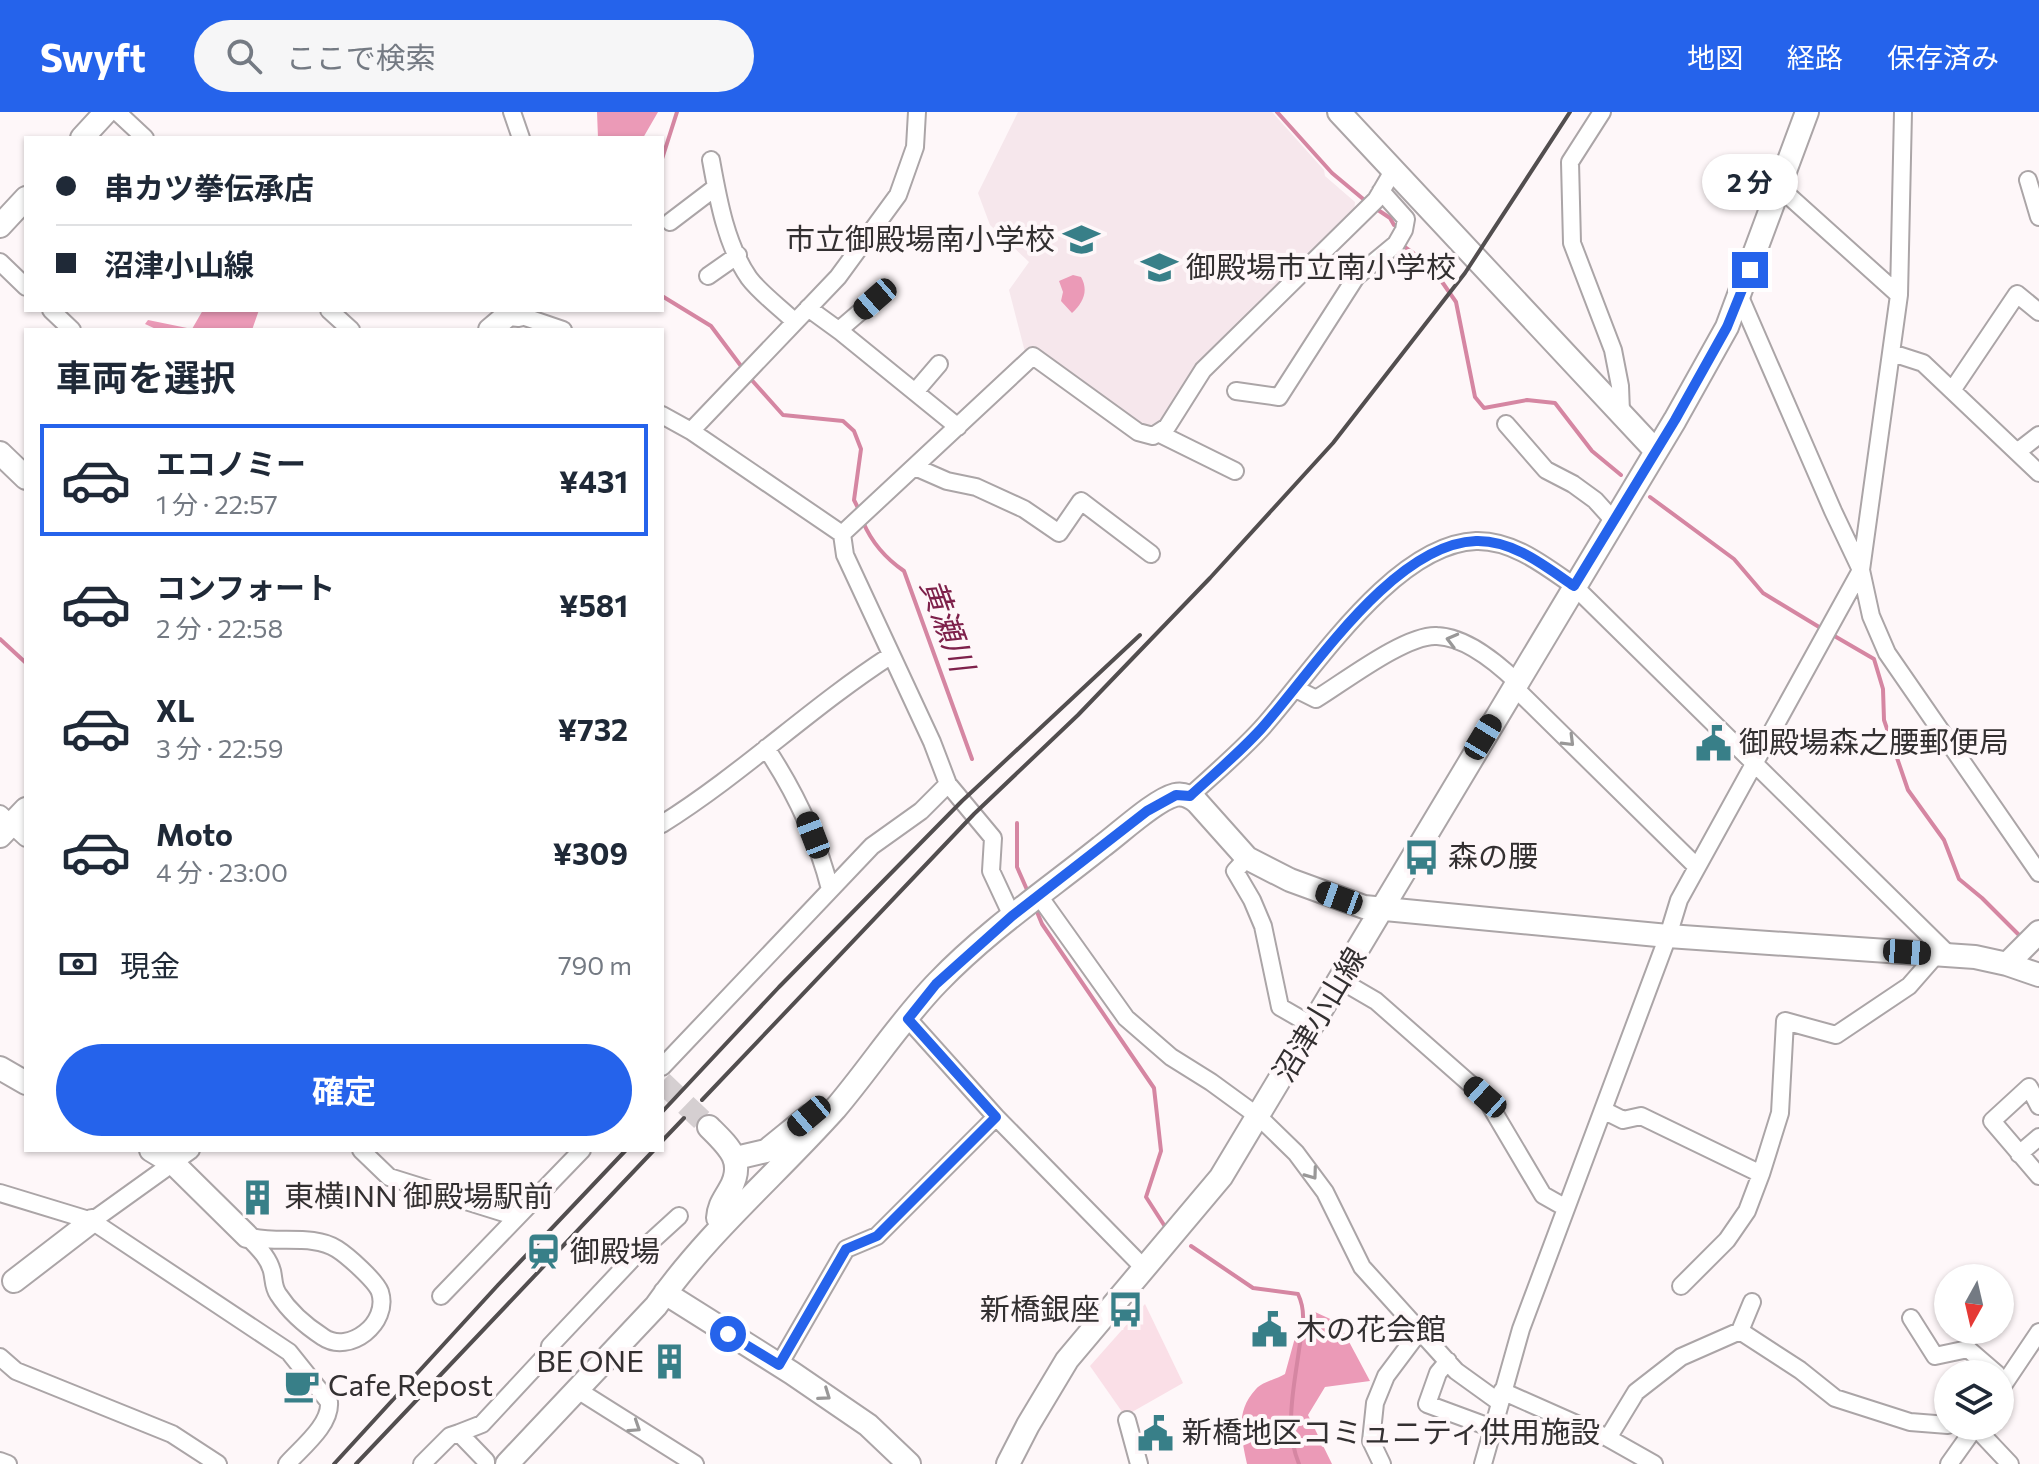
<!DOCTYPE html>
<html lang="ja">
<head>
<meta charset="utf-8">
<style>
  :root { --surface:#fff; --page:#f6f6f7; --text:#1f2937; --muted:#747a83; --line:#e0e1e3; --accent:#2563eb }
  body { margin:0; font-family:Commissioner,"Noto Sans JP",sans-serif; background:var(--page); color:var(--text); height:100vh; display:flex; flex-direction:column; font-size:30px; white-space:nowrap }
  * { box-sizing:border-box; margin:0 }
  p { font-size:26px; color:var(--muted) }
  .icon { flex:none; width:44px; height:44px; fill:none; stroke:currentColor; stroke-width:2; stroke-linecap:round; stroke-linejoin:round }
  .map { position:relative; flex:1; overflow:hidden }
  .panel { position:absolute; left:24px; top:216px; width:640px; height:824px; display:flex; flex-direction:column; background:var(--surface); border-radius:0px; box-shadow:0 2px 6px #0004 }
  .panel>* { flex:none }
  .guide { position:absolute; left:24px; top:24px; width:640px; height:176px; border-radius:0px; box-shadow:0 2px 6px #0004; display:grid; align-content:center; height:176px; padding:0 32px; background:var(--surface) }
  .needle { width:52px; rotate:188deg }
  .tools { position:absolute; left:1934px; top:1152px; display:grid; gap:16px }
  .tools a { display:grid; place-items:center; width:80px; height:80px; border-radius:50%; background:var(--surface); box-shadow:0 2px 6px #0004; font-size:40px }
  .end { position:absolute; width:36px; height:36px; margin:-18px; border:10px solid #2563eb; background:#fff; box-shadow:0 0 0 4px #fff }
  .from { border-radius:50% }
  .bubble { position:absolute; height:56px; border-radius:28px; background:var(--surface); box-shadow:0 2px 6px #0004; font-size:26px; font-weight:700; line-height:56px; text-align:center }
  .car { position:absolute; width:24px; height:48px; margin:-24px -12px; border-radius:10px; box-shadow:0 0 6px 2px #0007; background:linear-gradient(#222 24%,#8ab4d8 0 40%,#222 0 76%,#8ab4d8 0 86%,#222 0) }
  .guide b { display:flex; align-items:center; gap:28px; height:76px; font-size:30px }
  .guide b+b { border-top:2px solid var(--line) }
  .guide i { width:20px; height:20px; background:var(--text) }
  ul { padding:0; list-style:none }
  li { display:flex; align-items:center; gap:24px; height:112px; margin:0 16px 12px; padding:0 16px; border:4px solid transparent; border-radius:0px }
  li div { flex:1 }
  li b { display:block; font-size:30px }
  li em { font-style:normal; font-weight:700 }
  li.active { border-color:var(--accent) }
  li>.icon { width:72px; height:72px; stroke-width:1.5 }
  h2 { padding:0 32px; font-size:36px; line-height:96px }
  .pay { display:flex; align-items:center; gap:20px; height:88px; padding:0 32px; font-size:30px }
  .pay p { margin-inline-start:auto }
  .button { display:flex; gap:16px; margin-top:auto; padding:16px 32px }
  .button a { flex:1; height:92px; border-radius:48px; background:var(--accent); color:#fff; font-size:32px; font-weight:700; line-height:92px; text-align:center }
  header { display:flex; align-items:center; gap:48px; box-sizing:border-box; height:112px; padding:0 40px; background:var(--accent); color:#fff }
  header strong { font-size:38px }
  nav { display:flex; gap:44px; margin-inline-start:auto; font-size:28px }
  .search { width:560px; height:72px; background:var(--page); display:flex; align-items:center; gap:20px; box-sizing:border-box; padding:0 28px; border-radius:44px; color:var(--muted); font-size:30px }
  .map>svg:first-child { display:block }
  .built { fill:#f6e7ec }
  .green { fill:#fadfe7 }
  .forest { fill:#eb9ab7 }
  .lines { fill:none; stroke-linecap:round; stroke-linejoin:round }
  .stream { stroke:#d586a2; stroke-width:4 }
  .secondary-tunnel { stroke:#d5cfd1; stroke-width:22; stroke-dasharray:22 11; stroke-linecap:butt }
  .street-casing { stroke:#aba5a7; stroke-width:20 }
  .secondary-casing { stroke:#aba5a7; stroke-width:26 }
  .street { stroke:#fff; stroke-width:16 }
  .secondary { stroke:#fff; stroke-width:22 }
  .rail { stroke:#524e4f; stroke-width:4 }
  .oneway { stroke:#999898 }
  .route { stroke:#2563eb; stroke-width:10 }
  .labels { text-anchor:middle; stroke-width:8; stroke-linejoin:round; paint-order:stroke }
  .poi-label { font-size:30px; fill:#333031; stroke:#fef7f9; text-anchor:start }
  .street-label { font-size:30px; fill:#333031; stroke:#fef7f9 }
  .water-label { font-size:32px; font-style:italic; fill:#7e214b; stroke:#fef7f9 }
</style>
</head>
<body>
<header>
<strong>Swyft</strong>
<div class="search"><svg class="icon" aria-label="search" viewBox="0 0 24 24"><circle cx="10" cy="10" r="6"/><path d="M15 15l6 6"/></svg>ここで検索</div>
<nav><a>地図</a><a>経路</a><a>保存済み</a></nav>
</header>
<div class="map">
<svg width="2039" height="1352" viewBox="0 0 2039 1352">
  <rect width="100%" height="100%" fill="#fef7f9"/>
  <path class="built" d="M1018 0H1272L1324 58 1325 64 1355 90 1354 100 1224 224 1203 248 1163 306 1151 313 1135 310 1025 240 1009 178 1029 150 990 113 978 81Z"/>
  <path class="green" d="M1145 1192 1183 1271 1125 1304 1090 1254Z"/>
  <path class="forest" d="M597 0H658L643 26H598Z
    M1073 163 1081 165C1089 179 1083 191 1072 201L1061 189 1063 180 1059 169Z
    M203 198H259L252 218H158L145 212 148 208 192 217Z
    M1315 1200 1339 1211 1370 1269 1325 1275 1308 1303 1332 1352H1247C1241 1325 1235 1299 1256 1277 1262 1270 1277 1267 1285 1262L1296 1222Z"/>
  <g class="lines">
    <path class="stream" d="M1277 0 1332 61 1368 91
      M662 47 677 0
      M1375 96 1390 106 1394 113
      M1405 135 1431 154 1456 190 1475 285 1484 296 1527 288 1555 291 1592 339 1621 363
      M662 184 711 214 744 258
      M749 265 783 303 843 309 854 319 861 337 854 388 859 398
      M1650 385 1734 447 1763 481 1824 518
      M863 410C872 431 885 446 904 459L972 647
      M1831 522 1874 547 1883 577 1884 608 1908 678 1944 728 1959 767 1982 786 2021 825
      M0 527 26 551
      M1017 711V755L1028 780
      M1035 795 1042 812 1154 976 1161 1039 1146 1085 1164 1113
      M1191 1134 1253 1176 1298 1182C1307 1201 1302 1218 1299 1238 1294 1275 1284 1317 1299 1352"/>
    <path class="secondary-tunnel" d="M662 970 709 1015"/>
    <defs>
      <path id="street" d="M117 0 145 26
        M512 0 521 26
        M1602 0 1570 50 1572 131 1613 238 1620 274 1621 300
        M711 48C718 87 726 133 749 166 761 182 781 196 795 210
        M2028 68 2039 105
        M1780 76 1899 183
        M670 110 716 75
        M0 150 26 175
        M708 164 738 143
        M1740 185 1833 399 1861 458 1871 504 1887 541 2039 761
        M808 196 841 220 958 315
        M51 198 72 218
        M329 198 351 218
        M519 198V203L563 218
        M839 218 875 187
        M1892 241 1923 251 2039 361
        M1953 277 2017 182 2039 200
        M1236 279 1279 285 1356 165 1396 132 1404 118 1406 107 1381 79
        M915 280 939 252
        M662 303 691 319 842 422 845 443 932 630 948 672 993 726 991 759 1012 804
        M1506 312 1546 358 1573 372 1595 388 1615 410
        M691 319 838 165 898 83 915 35 917 0
        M1158 321 1235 359
        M2017 340 2039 323
        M915 355 947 369 976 375 1024 397 1059 421 1081 389 1151 442
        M842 422 1033 244 1138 320 1153 324 1167 315 1203 258 1376 88 1393 59
        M1514 575 1696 754
        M1296 577 1316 587C1344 570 1406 522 1437 524 1466 525 1496 550 1517 570
        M766 636C796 681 817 726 830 777
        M1190 684C1214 662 1239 641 1261 617 1312 561 1393 432 1476 429 1513 428 1545 454 1574 474L1949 843
        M0 702 26 726
        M662 712C742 662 811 595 890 544
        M1247 746 1235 759 1252 788 1263 814 1280 895 1313 914
        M1039 784 1126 906 1171 945 1211 970 1259 1005 1296 1041 1325 1080 1362 1155 1456 1259 1499 1290
        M1340 868 1376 889 1485 985 1543 1083 1566 1096
        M908 907 996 1005 1144 1156
        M662 955 872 734 921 699 948 672
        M2039 994 2029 975 1992 1009 2039 1064
        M1603 998 1623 1008 1641 1004 1761 1062
        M361 1038 389 1065 517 1105
        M2019 1042 2039 1025
        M0 1081 92 1109 289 1240 329 1290C331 1313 301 1336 287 1352
        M92 1109 191 1038
        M247 1124C275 1133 312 1121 337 1137 348 1144 376 1169 380 1180 390 1211 349 1243 323 1225 306 1214 289 1199 278 1182 273 1175 274 1167 272 1159 268 1144 257 1135 247 1124Z
        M1681 1174 1727 1128 1747 1099 1761 1062 1780 1001 1785 909 1836 923 1909 874 1937 842
        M441 1184 582 1038
        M1911 1206 1935 1244 1968 1237 1997 1262
        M1740 1219 1752 1190
        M0 1245 16 1259 172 1322 218 1352
        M1448 1249 1438 1261 1427 1292 1492 1316
        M779 1253 846 1137 877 1124 996 1005
        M576 1277 695 1352
        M2000 1278 2039 1220
        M1502 1279 1608 1326 1654 1352
        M1127 1308 1139 1352
        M1975 1315 2010 1352
        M1608 1326 1636 1280 1681 1245 1740 1219 1800 1258 1835 1286 1910 1310 1948 1313
        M0 1349 8 1352
        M422 1352 450 1324 459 1321
        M486 1352V1349L459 1321 482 1312 549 1240 550 1234 634 1145 679 1104
        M1382 1352 1371 1329 1375 1291 1386 1264 1419 1220
        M1483 1352 1521 1217 1668 824 1679 788 1861 458 1899 183 1903 0
        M1949 1352 1976 1314"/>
      <path id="secondary" d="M1339 0 1656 339
        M82 26 106 0
        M0 114 26 86
        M490 218 509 202 519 203
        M0 341 26 366
        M0 724 26 697
        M2007 852 2039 820
        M0 956 26 971
        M709 1015C728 1034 746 1049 730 1077 724 1088 719 1093 718 1106
        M151 1038 174 1052 247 1124
        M736 1046 766 1039 809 1004 821 1000
        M14 1169 92 1109
        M665 1181 792 1261 868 1313 909 1352
        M507 1352 656 1194C707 1121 776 1063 835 997 870 956 900 909 938 870 987 819 1046 779 1101 735 1119 722 1155 688 1175 683 1183 681 1191 685 1197 690L1247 746 1290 768 1364 795 1668 824 1975 845 2007 852 2039 863
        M1008 1352 1028 1313 1067 1248 1221 1065 1675 308 1727 215 1807 0"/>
    </defs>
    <use href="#street" class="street-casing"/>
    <use href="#secondary" class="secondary-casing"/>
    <use href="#street" class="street"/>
    <use href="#secondary" class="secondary"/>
    <path class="rail" d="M702 988 974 702 1078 603 1210 466 1333 331 1465 161 1570 0
      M662 1000 779 875 962 689 1140 523
      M662 1029 684 1006
      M334 1352 498 1173 626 1038
      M356 1352 654 1038"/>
  </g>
  <defs><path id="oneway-chevron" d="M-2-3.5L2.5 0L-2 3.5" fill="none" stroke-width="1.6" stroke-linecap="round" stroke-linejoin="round" transform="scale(2)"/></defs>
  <g class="oneway">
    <use href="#oneway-chevron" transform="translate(1452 528) rotate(-165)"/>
    <use href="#oneway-chevron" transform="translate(1569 629) rotate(45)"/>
    <use href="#oneway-chevron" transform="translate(1312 1062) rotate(54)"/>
    <use href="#oneway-chevron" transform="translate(825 1283) rotate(35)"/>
    <use href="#oneway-chevron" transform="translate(635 1315) rotate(33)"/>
  </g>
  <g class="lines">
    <path class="route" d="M728 1222 779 1253 846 1137 877 1124 996 1005 908 907 936 872 1012 804 1147 699 1176 683 1190 684C1214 662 1239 641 1261 617 1312 560 1393 432 1476 429 1513 428 1545 454 1574 474L1675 308 1727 215 1750 158"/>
  </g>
  <defs>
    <symbol id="school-bare" viewBox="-9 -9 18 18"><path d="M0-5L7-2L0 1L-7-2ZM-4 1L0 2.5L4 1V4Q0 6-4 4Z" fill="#387f88" stroke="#fef7f9" stroke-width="2.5" paint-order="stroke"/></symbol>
    <symbol id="civic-bare" viewBox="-9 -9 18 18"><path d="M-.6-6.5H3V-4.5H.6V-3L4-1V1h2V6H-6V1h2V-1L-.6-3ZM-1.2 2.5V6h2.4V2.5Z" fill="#387f88" stroke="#fef7f9" stroke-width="2.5" paint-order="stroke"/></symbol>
    <symbol id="bus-bare" viewBox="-9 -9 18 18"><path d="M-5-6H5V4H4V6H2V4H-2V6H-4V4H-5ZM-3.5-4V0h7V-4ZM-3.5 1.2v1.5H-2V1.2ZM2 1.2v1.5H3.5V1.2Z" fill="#387f88" stroke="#fef7f9" stroke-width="2.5" paint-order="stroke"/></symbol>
    <symbol id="building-bare" viewBox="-9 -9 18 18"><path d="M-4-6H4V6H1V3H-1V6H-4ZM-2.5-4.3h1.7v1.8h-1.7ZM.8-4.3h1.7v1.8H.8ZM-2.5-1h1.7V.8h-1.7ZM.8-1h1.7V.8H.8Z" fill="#387f88" stroke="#fef7f9" stroke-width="2.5" paint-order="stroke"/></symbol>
    <symbol id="station-bare" viewBox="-9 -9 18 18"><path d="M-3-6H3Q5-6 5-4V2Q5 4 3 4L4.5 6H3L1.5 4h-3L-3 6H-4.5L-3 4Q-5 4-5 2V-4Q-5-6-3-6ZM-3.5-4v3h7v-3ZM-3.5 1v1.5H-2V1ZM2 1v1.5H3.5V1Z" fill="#387f88" stroke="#fef7f9" stroke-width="2.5" paint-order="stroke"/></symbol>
    <symbol id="cafe-bare" viewBox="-9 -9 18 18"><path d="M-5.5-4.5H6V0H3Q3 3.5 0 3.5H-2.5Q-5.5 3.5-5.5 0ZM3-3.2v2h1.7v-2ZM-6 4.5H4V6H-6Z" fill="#387f88" stroke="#fef7f9" stroke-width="2.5" paint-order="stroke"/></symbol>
  </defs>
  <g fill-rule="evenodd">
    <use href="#school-bare" x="1056" y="102" width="51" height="51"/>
    <use href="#school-bare" x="1134" y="130" width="51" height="51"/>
    <use href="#civic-bare" x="1688" y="606" width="51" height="51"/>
    <use href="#bus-bare" x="1396" y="720" width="51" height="51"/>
    <use href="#building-bare" x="232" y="1060" width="51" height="51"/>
    <use href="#station-bare" x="518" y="1114" width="51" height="51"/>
    <use href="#bus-bare" x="1100" y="1172" width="51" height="51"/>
    <use href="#civic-bare" x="1244" y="1192" width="51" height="51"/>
    <use href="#building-bare" x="644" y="1224" width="51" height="51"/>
    <use href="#cafe-bare" x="276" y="1248" width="51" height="51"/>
    <use href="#civic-bare" x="1130" y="1296" width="51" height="51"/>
  </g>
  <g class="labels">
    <g class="poi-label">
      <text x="1055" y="138" text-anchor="end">市立御殿場南小学校</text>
      <text x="1186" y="166">御殿場市立南小学校</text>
      <text x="1739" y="641">御殿場森之腰郵便局</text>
      <text x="1448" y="755">森の腰</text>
      <text x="284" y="1095">東横INN 御殿場駅前</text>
      <text x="570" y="1150">御殿場</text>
      <text x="1100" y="1208" text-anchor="end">新橋銀座</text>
      <text x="1296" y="1228">木の花会館</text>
      <text x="644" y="1260" text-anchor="end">BE ONE</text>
      <text x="328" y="1284">Cafe Repost</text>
      <text x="1182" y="1331">新橋地区コミュニティ供用施設</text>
    </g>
    <g class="street-label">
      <text transform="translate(1320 903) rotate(-59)" y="10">沼津小山線</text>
    </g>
    <g class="water-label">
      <text transform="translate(947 513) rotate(70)" y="11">黄瀬川</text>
    </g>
  </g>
</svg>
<div class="tools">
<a><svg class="needle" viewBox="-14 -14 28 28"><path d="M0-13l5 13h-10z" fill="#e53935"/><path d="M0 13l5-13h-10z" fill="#747a83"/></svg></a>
<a><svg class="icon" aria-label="layers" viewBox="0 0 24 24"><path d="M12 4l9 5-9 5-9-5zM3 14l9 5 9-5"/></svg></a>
</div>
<i class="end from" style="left:728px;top:1222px"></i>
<i class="end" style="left:1750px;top:158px"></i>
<div class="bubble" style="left:1702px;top:42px;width:96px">2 分</div>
<i class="car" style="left:875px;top:187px;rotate:229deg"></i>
<i class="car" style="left:1483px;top:625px;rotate:31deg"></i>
<i class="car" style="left:813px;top:723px;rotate:339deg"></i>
<i class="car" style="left:1339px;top:786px;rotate:290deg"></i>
<i class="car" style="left:1907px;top:840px;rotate:94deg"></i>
<i class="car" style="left:1485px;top:985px;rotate:312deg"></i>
<i class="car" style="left:809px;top:1004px;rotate:230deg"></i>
<div class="guide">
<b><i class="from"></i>串カツ拳伝承店</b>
<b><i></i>沼津小山線</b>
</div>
<section class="panel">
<h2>車両を選択</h2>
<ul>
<li class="active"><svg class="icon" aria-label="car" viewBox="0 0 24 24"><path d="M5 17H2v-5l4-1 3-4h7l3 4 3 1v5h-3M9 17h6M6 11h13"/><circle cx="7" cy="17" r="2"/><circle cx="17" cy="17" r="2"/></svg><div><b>エコノミー</b><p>1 分 · 22:57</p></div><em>¥431</em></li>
<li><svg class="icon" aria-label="car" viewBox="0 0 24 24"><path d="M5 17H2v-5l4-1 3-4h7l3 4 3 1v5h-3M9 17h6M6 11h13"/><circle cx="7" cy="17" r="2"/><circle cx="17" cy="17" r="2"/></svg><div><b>コンフォート</b><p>2 分 · 22:58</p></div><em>¥581</em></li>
<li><svg class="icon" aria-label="car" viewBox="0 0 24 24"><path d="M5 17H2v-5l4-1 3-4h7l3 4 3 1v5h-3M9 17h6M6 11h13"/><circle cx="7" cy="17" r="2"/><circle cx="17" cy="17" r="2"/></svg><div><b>XL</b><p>3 分 · 22:59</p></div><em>¥732</em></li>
<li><svg class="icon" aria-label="car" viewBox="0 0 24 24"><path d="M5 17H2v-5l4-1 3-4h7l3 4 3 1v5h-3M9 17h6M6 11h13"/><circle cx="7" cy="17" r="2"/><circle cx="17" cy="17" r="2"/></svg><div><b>Moto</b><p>4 分 · 23:00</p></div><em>¥309</em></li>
</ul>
<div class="pay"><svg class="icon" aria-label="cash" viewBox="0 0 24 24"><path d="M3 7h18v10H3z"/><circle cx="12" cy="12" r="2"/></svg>現金<p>790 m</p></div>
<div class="button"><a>確定</a></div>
</section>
</div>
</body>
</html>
